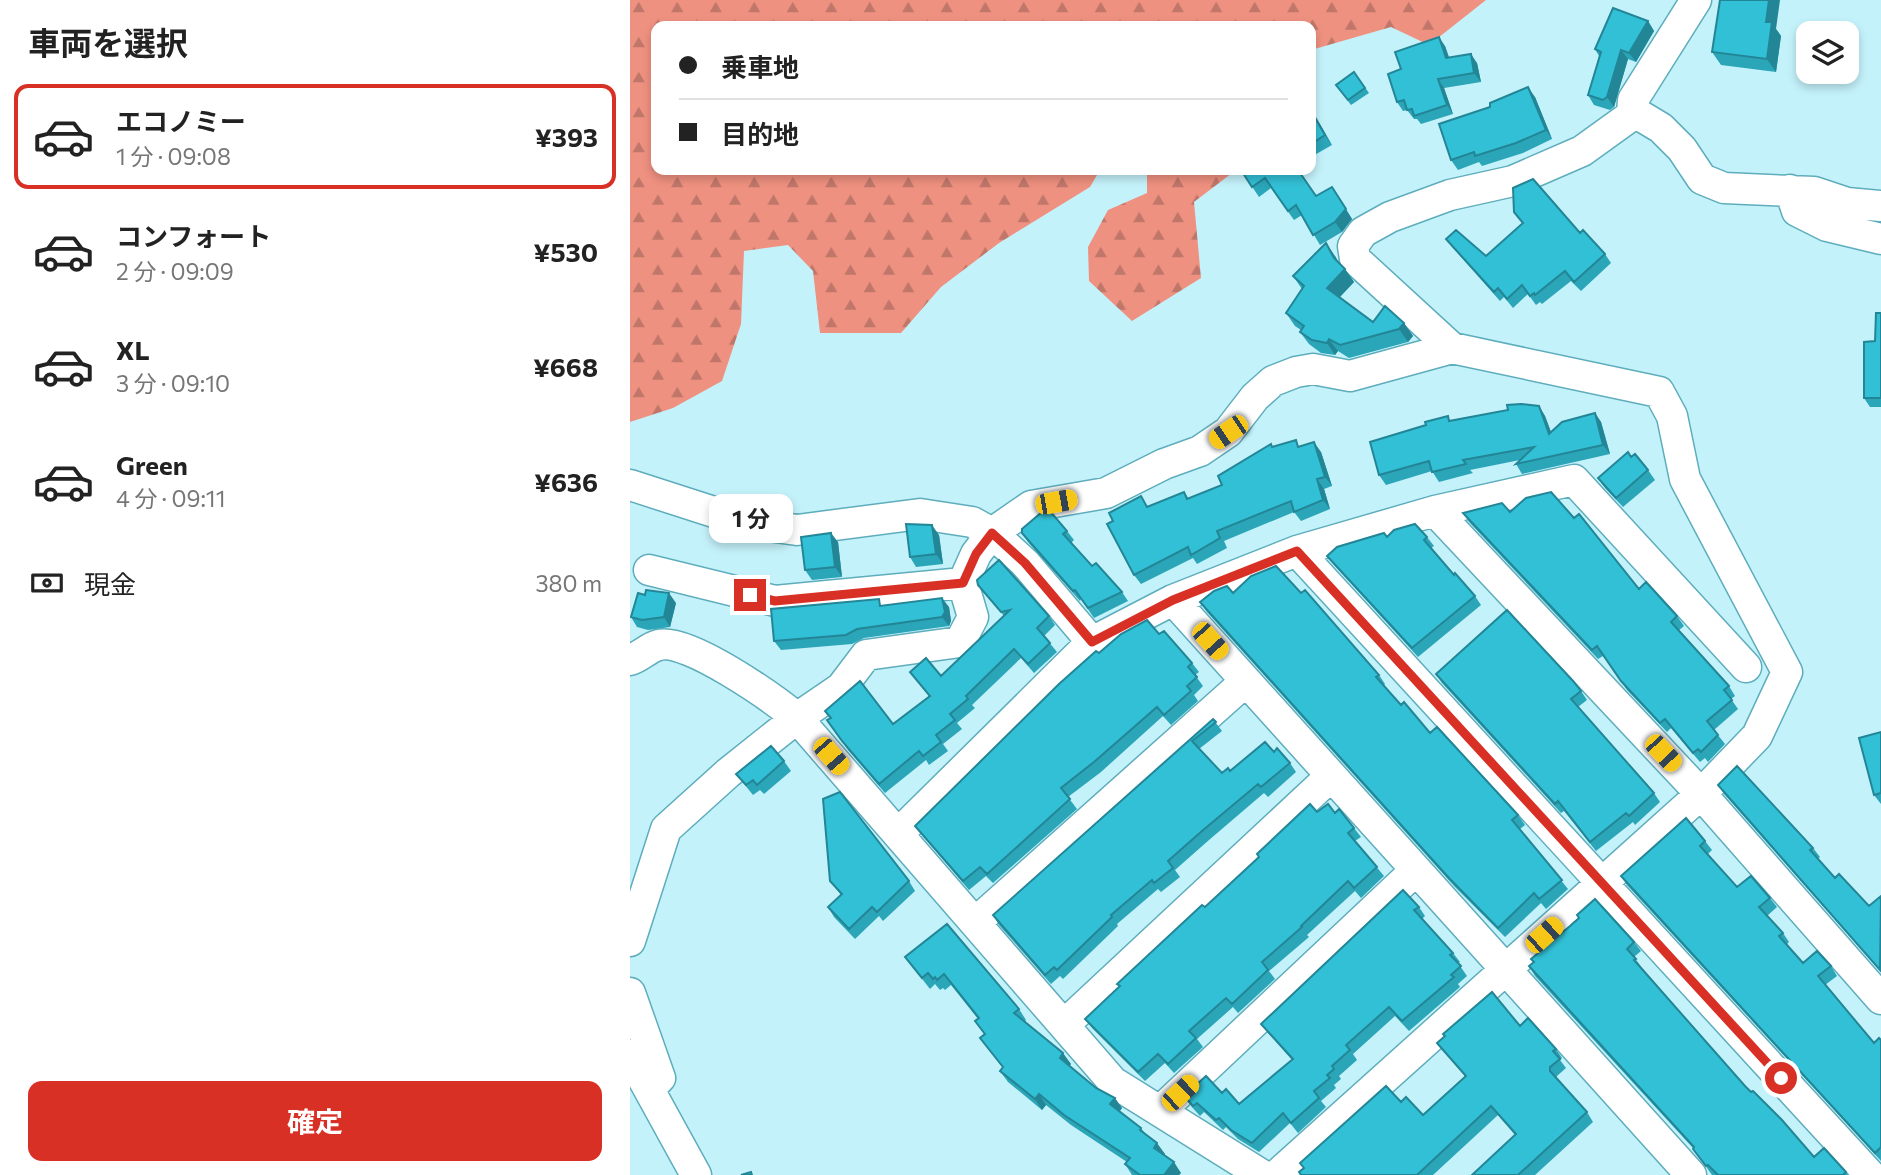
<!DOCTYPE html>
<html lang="ja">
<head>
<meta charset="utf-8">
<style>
  :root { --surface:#fff; --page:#f6f6f6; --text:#222; --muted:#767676; --line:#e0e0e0; --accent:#d93025 }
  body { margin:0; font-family:Commissioner,"Noto Sans JP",sans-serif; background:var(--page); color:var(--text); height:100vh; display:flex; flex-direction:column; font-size:26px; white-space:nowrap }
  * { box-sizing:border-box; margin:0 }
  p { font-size:23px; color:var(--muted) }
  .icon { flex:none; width:38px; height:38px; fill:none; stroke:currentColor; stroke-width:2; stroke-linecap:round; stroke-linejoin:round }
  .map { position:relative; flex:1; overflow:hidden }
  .side { display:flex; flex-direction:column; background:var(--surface); width:630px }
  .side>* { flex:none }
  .guide { position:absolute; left:21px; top:21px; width:665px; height:154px; border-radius:14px; box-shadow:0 4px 10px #0003; display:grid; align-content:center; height:154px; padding:0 28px; background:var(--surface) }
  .controls { position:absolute; left:1166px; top:21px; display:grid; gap:14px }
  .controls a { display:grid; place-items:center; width:63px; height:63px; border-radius:14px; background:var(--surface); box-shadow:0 4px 10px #0003; font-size:35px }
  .end { position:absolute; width:32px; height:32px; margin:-16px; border:9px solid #d93025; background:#fff; box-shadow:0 0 0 4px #fff }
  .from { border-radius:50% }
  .bubble { position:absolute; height:49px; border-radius:14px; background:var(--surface); box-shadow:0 4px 10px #0003; font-size:23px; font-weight:700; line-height:49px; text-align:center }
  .car { position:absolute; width:21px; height:42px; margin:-21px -10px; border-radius:9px; box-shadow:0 0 5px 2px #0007; background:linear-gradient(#f5c518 24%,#345 0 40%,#f5c518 0 76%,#345 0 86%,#f5c518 0) }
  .guide b { display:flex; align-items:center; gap:24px; height:66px; font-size:26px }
  .guide b+b { border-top:2px solid var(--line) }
  .guide i { width:18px; height:18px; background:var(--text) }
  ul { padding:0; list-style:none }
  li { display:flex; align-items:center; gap:21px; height:105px; margin:0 14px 10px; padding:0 14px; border:4px solid transparent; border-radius:14px }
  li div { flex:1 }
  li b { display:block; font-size:26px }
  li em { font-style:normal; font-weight:700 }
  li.selected { border-color:var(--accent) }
  li>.icon { width:63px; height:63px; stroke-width:1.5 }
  h2 { padding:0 28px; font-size:32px; line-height:84px }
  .pay { display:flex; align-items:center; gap:18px; height:77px; padding:0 28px; font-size:26px }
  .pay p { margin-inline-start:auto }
  .action { display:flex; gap:14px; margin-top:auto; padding:14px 28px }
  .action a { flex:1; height:80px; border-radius:14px; background:var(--accent); color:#fff; font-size:28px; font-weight:700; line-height:80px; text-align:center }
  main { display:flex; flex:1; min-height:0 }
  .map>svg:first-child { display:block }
  .forest { fill:url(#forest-firs) }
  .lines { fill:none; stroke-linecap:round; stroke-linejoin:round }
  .minor-casing { stroke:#5eadbc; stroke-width:33 }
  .minor { stroke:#fff; stroke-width:30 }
  .wall { fill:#2ba5b8 }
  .shaded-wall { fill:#238696 }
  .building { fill:#32c0d6; stroke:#238696; stroke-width:2 }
  .route { stroke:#d93025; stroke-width:9 }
</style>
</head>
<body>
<main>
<section class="side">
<h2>車両を選択</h2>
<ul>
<li class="selected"><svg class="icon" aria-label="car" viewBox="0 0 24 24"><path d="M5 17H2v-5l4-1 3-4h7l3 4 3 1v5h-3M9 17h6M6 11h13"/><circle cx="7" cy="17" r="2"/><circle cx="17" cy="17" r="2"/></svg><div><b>エコノミー</b><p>1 分 · 09:08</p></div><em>¥393</em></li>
<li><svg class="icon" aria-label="car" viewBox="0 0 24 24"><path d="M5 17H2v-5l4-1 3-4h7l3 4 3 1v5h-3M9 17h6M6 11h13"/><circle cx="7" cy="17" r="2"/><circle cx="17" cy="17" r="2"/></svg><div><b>コンフォート</b><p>2 分 · 09:09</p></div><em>¥530</em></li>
<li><svg class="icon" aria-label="car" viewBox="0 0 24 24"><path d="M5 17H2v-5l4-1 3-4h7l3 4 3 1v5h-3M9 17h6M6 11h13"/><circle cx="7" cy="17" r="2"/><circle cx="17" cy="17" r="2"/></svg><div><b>XL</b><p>3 分 · 09:10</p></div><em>¥668</em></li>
<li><svg class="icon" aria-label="car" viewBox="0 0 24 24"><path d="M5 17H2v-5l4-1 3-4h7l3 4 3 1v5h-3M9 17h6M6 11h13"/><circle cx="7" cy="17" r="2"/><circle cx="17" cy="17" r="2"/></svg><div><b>Green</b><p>4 分 · 09:11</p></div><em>¥636</em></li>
</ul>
<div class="pay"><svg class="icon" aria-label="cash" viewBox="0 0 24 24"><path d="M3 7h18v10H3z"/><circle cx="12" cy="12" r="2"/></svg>現金<p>380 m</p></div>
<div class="action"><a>確定</a></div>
</section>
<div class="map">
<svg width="1251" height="1175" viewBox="0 0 1251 1175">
  <defs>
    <pattern id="forest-firs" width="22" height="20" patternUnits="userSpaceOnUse" patternTransform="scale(1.75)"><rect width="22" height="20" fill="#ef9180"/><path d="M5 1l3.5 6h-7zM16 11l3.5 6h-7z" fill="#c0776a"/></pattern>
  </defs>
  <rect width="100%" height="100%" fill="#c4f2fb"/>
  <path class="forest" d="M0 0H856L799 45 761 27 681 50V26H26V170H470L460 187 369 243 311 287 271 333H190L183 271 158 245 114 251 111 324 92 381 43 408 0 422Z
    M517 170H606L564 202 571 278 502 321 459 281 458 247 478 210 517 193Z"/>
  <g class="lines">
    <defs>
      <path id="minor" d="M1002 115 1003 100 1066 0
        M1160 190 1167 211 1197 226 1251 239
        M822 348 725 259 723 246 733 232 760 217 820 195 883 181 952 151 1002 115 1011 116 1031 128 1052 149 1072 179 1094 188 1184 192 1217 203 1251 206
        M0 485 118 523 167 530 290 514 342 522 362 533 395 563 462 642
        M805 511 1071 794 1251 999
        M667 551 1240 1175
        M19 570 145 601 333 583
        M543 600 1061 1175
        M0 660C10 657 19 647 29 645 57 637 144 699 167 718L483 1082 632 1175
        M269 833 462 642 543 600 667 551 805 511 944 480 1116 667
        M346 922 616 681
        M0 941 36 829 98 773 167 718 211 688 236 655 330 642 343 617 333 583 346 554 362 533 401 506 476 493 534 464 570 451 598 432 625 397 643 381 666 372 683 369 720 376 822 348 1029 392 1042 416 1055 479 1157 672 1127 736 1071 794 647 1175
        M0 993 30 1078 25 1083
        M434 1025 701 776
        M0 1055 66 1175
        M530 1111 786 870"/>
    </defs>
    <use href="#minor" class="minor-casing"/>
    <use href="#minor" class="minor"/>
  </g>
  <path class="wall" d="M1018 21 1024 31 1006 62 998 59 984 107 980 110 964 105 958 95 969 56 965 49Z
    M1146 29 1151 36 1146 72 1091 65 1082 52Z
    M815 46 819 57 847 63 851 82 814 88 823 114 791 124 787 119H784L777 110 773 111 767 102 771 69Z
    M724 72 739 93 721 105 706 85Z
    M905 97 922 139 893 153 852 166 849 162 828 170 821 160Z
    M681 110 702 145 681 157Z
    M611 170 686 196 702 187 722 219 712 232 690 245 672 215 664 220 641 188 629 197Z
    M884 212 950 233 975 254 981 263 951 291 941 281 912 304 910 302 906 305 898 294 883 308 874 297 870 301 823 248 816 239 856 256 893 223Z
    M705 256 709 263 715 269 724 282 710 297 743 322 774 323 783 336 778 342 719 358 708 351 705 355 691 353 679 344 670 332 671 330 665 326 656 313 672 289 663 276Z
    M1251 313V407H1240L1234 398 1245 341Z
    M909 406 915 416 921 432 965 413 971 422 980 454 892 474 886 464 890 460 840 470 843 473 809 482 802 471 756 485 749 475 796 425Z
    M643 447H670L691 452 702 486 694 489 700 509 671 521 664 512 594 541 597 548 567 564 563 558 511 584 504 575 483 521 554 492 559 499 592 485Z
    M1001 457 1018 470 1025 480 993 507 975 488 968 478Z
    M880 512 1009 589 1047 616 1054 626 1048 631 1099 686 1105 696 1101 699 1108 709 1084 730 1095 744 1078 762 1075 758 1070 762 1041 728 1037 732 997 690 973 656 968 659 839 522 833 513Z
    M437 531 444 540 441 543 462 566 492 592 498 601 464 618 451 599 450 601 398 542 392 533Z
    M309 535 313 564 286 567 280 557Z
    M757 537H797L804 546 801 548 824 575 845 596 851 605 788 657 704 565 697 556Z
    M208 542 212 577 182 580 175 570Z
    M348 585 419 616 425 625 414 636 427 652 404 673 391 658 342 705 345 708 327 723 332 729 313 744 318 751 299 765 296 760 255 793 218 750 197 720 263 724 299 696 280 672 311 676 374 616Z
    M603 593 749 675 755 684 754 685 771 705 888 815 895 825 890 829 938 889 916 909 911 903 875 937 825 887 577 612 570 602Z
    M46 603 40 627 18 630 7 627 1 617Z
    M254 606 319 607 321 621 319 626 234 638 222 644 151 650 144 641Z
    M529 634 562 663 569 672 565 675 573 686 564 695 568 701 541 725 533 716 471 772 438 797 447 809 363 883 356 876 339 890 292 835 285 826 469 653Z
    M806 674 951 691 957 700 948 707 1024 793 1030 802 1005 825 1003 822 966 851 934 811 931 813 812 683Z
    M583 719 592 731 569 749 592 773 600 771 644 752 660 763 666 772 638 797 634 793 579 840 545 870 550 877 531 892 528 889 487 924 488 926 433 979 430 976 421 984 369 925 363 915Z
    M1251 732V804L1244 795Z
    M154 761 161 771 134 794 130 790 123 795 106 774Z
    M1088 785 1183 848 1190 857 1188 859 1205 878 1239 906 1251 896V972L1095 795Z
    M687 812 705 813 724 828 731 837 725 841 754 876 731 898 725 891 677 935 679 937 639 971 645 979 608 1013 603 1007 567 1039 573 1047 544 1073 535 1063 515 1081 462 1028 455 1019 575 907Z
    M1075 841 1082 850 1078 854 1107 887 1140 898 1147 907 1137 916 1153 933 1159 942 1156 945 1173 963 1201 966 1207 976 1195 985 1244 1043 1251 1040V1161L997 885 991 876Z
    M200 881H279L285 891 253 921 249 916 225 939 204 917 198 907 211 895Z
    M789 907 795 916 792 919 823 953 830 962 828 963 837 976 828 984 830 987 779 1031 765 1016 723 1054 727 1060 709 1076 711 1079 704 1085 706 1088 691 1101 696 1107 668 1133 660 1123 629 1152 608 1139 596 1127 593 1130 574 1112 570 1116 561 1106 554 1096 592 1093 609 1104 662 1060 638 1033 631 1024Z
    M1004 942 1011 951 1004 957 1012 968 1115 1086 1184 1157 1216 1172 1218 1175H1082L1063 1148 905 976 899 966 903 962Z
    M275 957 389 1009 396 1020 395 1021 441 1064 439 1066 492 1108 490 1111 511 1128 516 1135 535 1154 534 1155 551 1173 549 1175H502L495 1164 497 1162 441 1125 416 1105 412 1110 378 1082 370 1071 373 1068 350 1038 354 1034 345 1021 348 1019 321 985 315 990 313 988 310 990 305 984 300 989Z
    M890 1026 926 1049 932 1058 930 1060 936 1068 927 1076V1078L957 1112 963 1122 905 1175H842L885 1135 868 1115 803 1175H671L771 1102 793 1115 835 1076 814 1052 807 1043Z"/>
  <path class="shaded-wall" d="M1139 0H1150L1146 29 1151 36 1146 72 1137 59 1136 22Z
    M1018 21 1024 31 1006 62 999 53Z
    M809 37 815 46 822 67 816 58Z
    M991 50 998 59 984 107 977 97Z
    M841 54 847 63 851 82 844 73Z
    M808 79 814 88 823 114 817 105Z
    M898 87 905 97 922 139 916 130Z
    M681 110 686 117 702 145 695 135Z
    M702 187 722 219 712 232 705 222Z
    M696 243 705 256 713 271 704 258Z
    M715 269 724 282 706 301 697 288Z
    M774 323 783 336 778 342 769 329Z
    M699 339 708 351 705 355 697 343Z
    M909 406 915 416 925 443 919 434Z
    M965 413 971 422 980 454 973 445Z
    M684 442 691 452 702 486 695 477Z
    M687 479 694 489 700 509 693 500Z
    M302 525 309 535 313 564 306 554Z
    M201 533 208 542 212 577 205 567Z
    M39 593 46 603 40 627 34 617Z
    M312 598 319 607 321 621 319 626 312 617Z
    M433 1053 441 1064 437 1069 430 1058Z
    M409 1094 416 1105 412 1110 405 1099Z
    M485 1098 492 1108 487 1114 480 1104Z
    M527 1143 535 1154 531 1158 524 1148Z
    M544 1162 551 1173 549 1175H534Z"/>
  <path class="building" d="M1090 0H1139L1136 22H1142L1137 59 1082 52Z
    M983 8 1018 21 999 53 991 50 977 97 973 100 958 95 971 52 965 49Z
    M809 37 816 58 841 54 844 73 808 79 817 105 784 116 782 109 777 110 774 100 767 102 758 74 771 69 765 52Z
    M724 72 735 88 718 100 706 85Z
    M898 87 916 130 886 143 845 156 844 152 821 160 809 124 860 107V103Z
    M681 111 695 135 681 144Z
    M611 170H668L686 196 702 187 716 209 705 222 683 235 666 205 658 211 635 178 622 187Z
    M903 179 950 233 953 230 975 254 944 282 935 271 905 295 904 293 900 296 892 285 877 299 868 288 864 292 816 239 826 230 856 256 893 223 884 212 883 188Z
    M696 243 704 258 715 269 697 288 743 322 755 306 774 323 769 329 710 345 699 339 697 343 682 340 670 332 674 326 656 313 674 286 663 276Z
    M1246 313H1251V398H1234V342L1245 341Z
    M891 404 909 406 919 434 932 422 965 413 973 445 886 464 904 447 833 460 836 464 802 472 799 461 749 475 740 442 796 425 795 422 818 416 819 421 878 410 877 405Z
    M666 440 668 447 684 442 695 477 687 479 693 500 664 512 661 501 587 531 590 538 561 555 558 547 504 575 477 524 483 521 479 513 511 496 517 507 554 492 557 499 592 485 588 476 641 444 642 447Z
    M998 452 1001 457 1005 454 1018 470 986 498 968 478Z
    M921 492 944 518 949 514 1009 589 1016 582 1047 616 1041 622 1099 686 1094 690 1102 700 1077 721 1088 735 1071 752 1068 749 1063 753 1035 719 1030 723 991 681 967 646 962 650 833 513 872 503 880 512 896 498Z
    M419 510 437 531 433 534 462 566 466 563 492 592 458 608 445 590 443 591 392 533V529L412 512Z
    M276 524 302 525 306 554 280 557Z
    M785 524 797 537 794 540 824 575 825 573 845 596 782 648 697 556 707 547 754 533 757 537 764 530Z
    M201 533 205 567 175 570 171 537Z
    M369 560 419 616 407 628 420 643 398 664 384 649 336 696 338 699 320 714 325 720 306 735 311 742 293 756 289 751 249 784 212 741 197 720 201 718 195 711 230 681 263 724 300 696 280 672 296 658 311 676 380 610 371 612 348 585 347 580Z
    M646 566 671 593 675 590 749 675 746 677 771 705 774 702 800 733 807 727 888 815 882 820 932 880 909 899 904 893 868 928 819 878 570 602 584 591 597 586 603 593 621 576Z
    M16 590 39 593 34 617 12 620 1 617 8 593 15 595Z
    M312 598 315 612 312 617 227 629 216 635 144 641 141 609 249 599 250 606Z
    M877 610 943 681 951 691 941 699 1024 793 999 816 996 813 960 842 928 801 925 804 806 674Z
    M517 620 529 634 534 631 562 663 558 667 567 677 557 686 561 691 534 715 527 707 464 762 431 788 440 799 357 874 350 867 333 881 285 826 429 684 466 651 469 653 491 634Z
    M583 719 586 722 562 741 592 773 598 768 600 771 635 742 644 752 647 748 660 763 631 787 628 784 572 831 538 861 543 868 524 883 522 880 481 915 482 917 427 970 424 967 415 975 363 915Z
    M1251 732V793L1244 795 1229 738Z
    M141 746 154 761 127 785 123 780 116 785 106 774Z
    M1107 766 1183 848 1180 850 1205 878 1209 874 1239 906 1251 896 1250 970 1088 785Z
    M210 792 279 881 247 912 242 907 219 929 198 907 212 894 200 881 193 799Z
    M680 804 687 812 698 804 705 813 709 809 724 828 718 833 747 867 724 888 718 881 671 926 672 927 632 962 638 970 602 1004 596 998 559 1031 566 1038 538 1064 528 1054 508 1072 455 1019 490 986 487 984 572 905 575 907 629 857 627 854Z
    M1056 818 1075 841 1070 846 1107 887 1121 876 1140 898 1129 907 1153 933 1149 936 1173 963 1187 951 1201 966 1188 976 1244 1043 1249 1038 1251 1040V1147L1245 1153 991 876Z
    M773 890 789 907 784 910 823 953 820 955 831 966 821 975 824 977 772 1021 759 1007 716 1045 720 1050 702 1066 704 1069 697 1075 700 1078 684 1091 689 1098 661 1123 653 1113 622 1143 601 1130 589 1118 586 1120 567 1103 563 1106 554 1096 576 1076 592 1093 596 1089 609 1104 663 1059 631 1024Z
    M965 899 1004 942 997 949 1006 959 1004 960 1115 1086 1121 1092 1123 1091 1152 1120 1184 1157 1194 1148 1216 1172 1213 1175H1088L1078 1165 1076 1166 1063 1149 1064 1147 899 966 904 962 901 959 940 926 949 918 947 915Z
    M317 924 389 1009 384 1013 433 1053 430 1058 466 1088 485 1098 480 1104 511 1128 510 1130 527 1143 524 1148 544 1162 534 1175H510L495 1164 500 1158 434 1115 409 1094 405 1099 370 1071 373 1067 350 1038 355 1034 345 1021 349 1018 314 974 307 980 305 977 303 979 298 973 292 978 275 957Z
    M862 992 890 1026 898 1018 926 1049 923 1051 930 1059 920 1067V1071L957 1112 888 1175H842L886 1134 861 1106 787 1175H671L669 1172 674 1168 670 1163 756 1086 771 1102 776 1097 793 1115 836 1076 807 1043 815 1036 813 1034Z
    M121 1172 122 1175H111Z"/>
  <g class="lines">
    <path class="route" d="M120 595 145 601 333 583 346 554 362 533 395 563 462 642 543 600 667 551 1151 1078"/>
  </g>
</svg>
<div class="controls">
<a><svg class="icon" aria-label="layers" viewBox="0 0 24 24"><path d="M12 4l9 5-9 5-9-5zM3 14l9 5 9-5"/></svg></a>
</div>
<i class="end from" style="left:1151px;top:1078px"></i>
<i class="end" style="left:120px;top:595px"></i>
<div class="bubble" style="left:79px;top:494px;width:84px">1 分</div>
<i class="car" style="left:598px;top:432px;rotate:236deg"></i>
<i class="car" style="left:426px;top:502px;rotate:80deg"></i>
<i class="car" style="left:580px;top:641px;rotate:138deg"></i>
<i class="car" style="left:1033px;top:753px;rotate:137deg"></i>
<i class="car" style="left:201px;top:756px;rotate:139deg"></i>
<i class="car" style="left:914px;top:935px;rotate:48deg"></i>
<i class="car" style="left:550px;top:1093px;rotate:47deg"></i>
<div class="guide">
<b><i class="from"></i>乗車地</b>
<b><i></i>目的地</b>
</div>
</div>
</main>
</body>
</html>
